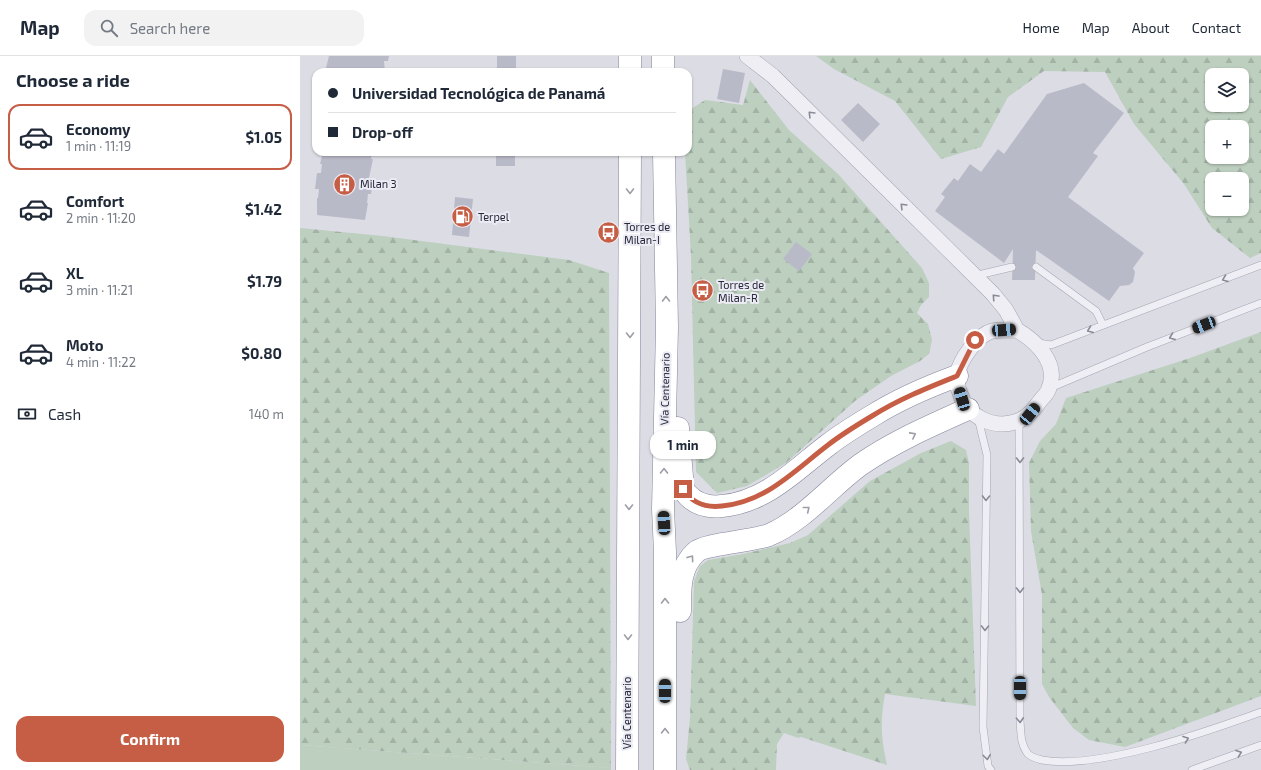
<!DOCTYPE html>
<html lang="en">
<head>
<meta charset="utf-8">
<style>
  :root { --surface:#fff; --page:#f2f2f3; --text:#1f2937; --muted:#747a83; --line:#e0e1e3; --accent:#c65e45 }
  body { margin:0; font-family:"Exo 2",sans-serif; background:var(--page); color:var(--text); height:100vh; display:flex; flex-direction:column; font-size:15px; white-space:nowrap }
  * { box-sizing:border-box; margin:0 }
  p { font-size:13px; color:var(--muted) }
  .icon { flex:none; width:22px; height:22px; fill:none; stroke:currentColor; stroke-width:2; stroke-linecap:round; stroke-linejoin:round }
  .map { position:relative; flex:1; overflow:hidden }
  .side { display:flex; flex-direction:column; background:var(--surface); width:300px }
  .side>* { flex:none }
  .banner { position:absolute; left:12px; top:12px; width:380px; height:88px; border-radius:12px; box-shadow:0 1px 3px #0004; display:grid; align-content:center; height:88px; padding:0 16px; background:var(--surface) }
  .fabs { position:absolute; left:905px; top:12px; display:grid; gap:8px }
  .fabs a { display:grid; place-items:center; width:44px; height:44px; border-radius:8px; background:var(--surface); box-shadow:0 1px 3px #0004; font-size:20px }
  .end { position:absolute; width:18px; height:18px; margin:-9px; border:5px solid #c65e45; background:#fff; box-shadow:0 0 0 2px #fff }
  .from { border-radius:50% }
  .bubble { position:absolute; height:28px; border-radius:12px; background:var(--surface); box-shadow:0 1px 3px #0004; font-size:13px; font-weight:700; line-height:28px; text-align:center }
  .car { position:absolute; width:12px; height:24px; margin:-12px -6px; border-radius:5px; box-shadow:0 0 3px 1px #0007; background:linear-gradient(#222 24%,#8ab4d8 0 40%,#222 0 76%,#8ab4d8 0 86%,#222 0) }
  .banner b { display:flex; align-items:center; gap:14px; height:38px; font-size:15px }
  .banner b+b { border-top:1px solid var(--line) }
  .banner i { width:10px; height:10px; background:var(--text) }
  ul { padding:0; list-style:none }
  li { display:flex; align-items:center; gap:12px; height:66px; margin:0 8px 6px; padding:0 8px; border:2px solid transparent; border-radius:12px }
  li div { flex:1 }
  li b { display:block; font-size:15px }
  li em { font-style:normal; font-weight:700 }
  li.active { border-color:var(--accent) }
  li>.icon { width:36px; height:36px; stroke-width:1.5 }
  h2 { padding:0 16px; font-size:18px; line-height:48px }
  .pay { display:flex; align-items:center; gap:10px; height:44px; padding:0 16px; font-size:15px }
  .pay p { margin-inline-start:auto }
  .primary-button { display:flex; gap:8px; margin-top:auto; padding:8px 16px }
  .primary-button a { flex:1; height:46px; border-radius:12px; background:var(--accent); color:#fff; font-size:16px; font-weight:700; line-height:46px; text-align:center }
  header { display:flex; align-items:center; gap:24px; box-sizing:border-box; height:56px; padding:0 20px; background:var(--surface); border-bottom:1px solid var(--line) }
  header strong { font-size:19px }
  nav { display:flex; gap:22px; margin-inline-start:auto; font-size:14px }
  .search { width:280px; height:36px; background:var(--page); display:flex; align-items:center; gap:10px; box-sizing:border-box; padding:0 14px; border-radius:12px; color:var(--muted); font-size:15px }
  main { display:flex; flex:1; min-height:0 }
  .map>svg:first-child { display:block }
  .grass { fill:#bdcfbf }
  .forest { fill:url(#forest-firs); fill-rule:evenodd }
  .building { fill:#b9bac8 }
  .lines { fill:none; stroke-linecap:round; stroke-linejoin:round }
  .service-casing { stroke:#a5a6b2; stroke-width:8 }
  .minor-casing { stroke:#a5a6b2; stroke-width:16 }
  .trunk-casing { stroke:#84859b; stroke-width:23 }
  .service { stroke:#eeeef4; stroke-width:7 }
  .minor { stroke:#eeeef4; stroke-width:15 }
  .trunk { stroke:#fff; stroke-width:22 }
  .oneway { stroke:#8a8a97 }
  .oneway2 { stroke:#9d9ea6 }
  .route { stroke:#c65e45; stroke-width:5 }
  .labels { text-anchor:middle; stroke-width:4; stroke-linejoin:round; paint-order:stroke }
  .poi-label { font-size:11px; fill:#26273a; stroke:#ebebf3; text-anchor:start }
  .street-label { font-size:11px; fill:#26273a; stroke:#ebebf3 }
</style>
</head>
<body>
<header>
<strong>Map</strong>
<div class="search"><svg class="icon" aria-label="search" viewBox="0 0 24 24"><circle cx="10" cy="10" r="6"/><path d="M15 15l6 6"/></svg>Search here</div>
<nav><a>Home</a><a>Map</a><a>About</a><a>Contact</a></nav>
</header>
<main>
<section class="side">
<h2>Choose a ride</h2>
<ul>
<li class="active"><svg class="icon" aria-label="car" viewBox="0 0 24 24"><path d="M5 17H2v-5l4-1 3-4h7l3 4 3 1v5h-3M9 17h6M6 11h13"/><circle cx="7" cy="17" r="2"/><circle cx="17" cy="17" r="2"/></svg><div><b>Economy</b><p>1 min · 11:19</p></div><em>$1.05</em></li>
<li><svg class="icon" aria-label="car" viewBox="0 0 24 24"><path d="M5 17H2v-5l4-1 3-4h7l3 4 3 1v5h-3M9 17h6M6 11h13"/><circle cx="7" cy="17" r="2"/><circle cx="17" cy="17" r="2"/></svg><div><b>Comfort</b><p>2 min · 11:20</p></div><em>$1.42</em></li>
<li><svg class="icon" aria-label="car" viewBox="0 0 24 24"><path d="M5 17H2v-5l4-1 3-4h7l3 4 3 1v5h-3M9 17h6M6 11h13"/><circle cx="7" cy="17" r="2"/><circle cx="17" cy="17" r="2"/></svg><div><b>XL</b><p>3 min · 11:21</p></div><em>$1.79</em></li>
<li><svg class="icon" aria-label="car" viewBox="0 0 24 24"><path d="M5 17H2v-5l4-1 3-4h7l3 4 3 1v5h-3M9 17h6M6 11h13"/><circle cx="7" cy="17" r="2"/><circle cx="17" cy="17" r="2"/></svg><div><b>Moto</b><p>4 min · 11:22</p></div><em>$0.80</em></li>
</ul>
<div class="pay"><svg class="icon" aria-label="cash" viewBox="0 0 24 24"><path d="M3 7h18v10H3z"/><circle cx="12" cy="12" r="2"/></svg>Cash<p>140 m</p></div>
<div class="primary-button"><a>Confirm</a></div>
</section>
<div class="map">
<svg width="961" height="714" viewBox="0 0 961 714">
  <defs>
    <pattern id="forest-firs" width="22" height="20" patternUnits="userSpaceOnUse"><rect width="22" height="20" fill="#bdcfbf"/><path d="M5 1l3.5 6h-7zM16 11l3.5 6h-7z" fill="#a2b2a5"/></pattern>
  </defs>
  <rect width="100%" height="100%" fill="#dcdce5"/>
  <path class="grass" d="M0 689 311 712V714H0Z"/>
  <path class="forest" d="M516 0H961V197L950 202 912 172 884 128 834 68 805 16 744 15 708 41 681 91 641 103 595 45 534 13ZM912 19H942V49H912ZM912 71H942V101H912ZM912 123H942V153H912Z
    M450 24 489 74 538 118 622 212 629 227V241L621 249 617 257 628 268 632 284 629 298 620 305 591 320 555 345 486 407 447 430 417 437 396 416 391 200 385 96H388V55L405 44 443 49Z
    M0 172 83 180 269 204 309 217 311 712 0 689Z
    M961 276V640L825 691 789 684 773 672 749 641 742 628V539L731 475 729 407 740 385 756 368 766 342 890 302Z
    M651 385 666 394 669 407V456L676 650 585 638C580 666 581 682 587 709L501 681 498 682 484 677 477 688 476 714H390L386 703 390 662 394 525 400 510 408 504 443 498 490 487 508 479 570 425 621 397Z"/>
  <path class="building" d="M29 0H89L88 5H84L85 16H25Z
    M197 0H216V16H197Z
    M423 13 445 17 439 47 417 43Z
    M784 27 824 57 793 97 798 100 768 141 844 197 833 212 835 216 833 226 829 229 820 230 809 245 736 194 735 224H712L713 193 704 207 635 155 645 141 641 138 654 122 658 125 670 108 681 116 698 93 704 98 747 38Z
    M558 47 580 68 563 86 541 64Z
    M23 96H72L71 103H73L69 122 73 123 71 138H68L67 147H68L65 164 17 159V142H18L19 133H15L17 117H21L22 108H20Z
    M196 96H215V110H196Z
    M155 141 173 143 169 181 152 179Z
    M496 186 512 198 499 215 483 203Z"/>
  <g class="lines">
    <defs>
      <path id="service" d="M736 211 796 255 803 269
        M674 220 712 211
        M738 287 751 289 961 209
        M750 332 847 291 961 247
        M678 362 687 399 683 671 688 710 691 714
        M719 365 720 664C721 676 720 688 728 698 731 701 738 703 742 704 798 714 906 676 961 656
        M892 714 961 689"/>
      <path id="minor" d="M447 0 473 20 693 238 706 254 717 274
        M717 274C736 285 759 307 749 332 748 337 743 341 740 345 734 353 728 361 718 365 694 374 667 361 660 337 658 332 656 324 657 319 660 304 677 279 692 275 700 274 709 274 717 274Z"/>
      <path id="trunk" d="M330 0V16
        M363 0V16
        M364 96 367 271 363 453 365 496V714
        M378 372 383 433C392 447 405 452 422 450 466 446 495 414 528 389 542 378 557 369 572 360 599 343 627 331 657 320
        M380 555C380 534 379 511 396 496 404 488 454 485 469 479 504 464 530 431 560 409 593 386 632 369 668 353
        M327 714 330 96"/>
    </defs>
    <use href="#service" class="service-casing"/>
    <use href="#minor" class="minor-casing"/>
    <use href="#trunk" class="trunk-casing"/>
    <use href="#service" class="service"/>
    <use href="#minor" class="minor"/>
    <use href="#trunk" class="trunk"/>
  </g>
  <defs><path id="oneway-chevron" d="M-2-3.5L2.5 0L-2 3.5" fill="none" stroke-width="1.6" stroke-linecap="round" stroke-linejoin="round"/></defs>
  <g class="oneway">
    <use href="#oneway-chevron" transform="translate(511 58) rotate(-135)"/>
    <use href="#oneway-chevron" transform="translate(603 150) rotate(-135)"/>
    <use href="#oneway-chevron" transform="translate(925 223) rotate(159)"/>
    <use href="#oneway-chevron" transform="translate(695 241) rotate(-133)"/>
    <use href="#oneway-chevron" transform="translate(790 274) rotate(159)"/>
    <use href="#oneway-chevron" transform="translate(872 281) rotate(159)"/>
    <use href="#oneway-chevron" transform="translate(720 404) rotate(90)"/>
    <use href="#oneway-chevron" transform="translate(686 442) rotate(91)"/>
    <use href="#oneway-chevron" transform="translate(720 534) rotate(90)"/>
    <use href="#oneway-chevron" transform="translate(685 572) rotate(91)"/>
    <use href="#oneway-chevron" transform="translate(720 664) rotate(87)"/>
    <use href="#oneway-chevron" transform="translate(886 683) rotate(-20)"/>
    <use href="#oneway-chevron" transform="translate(939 697) rotate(-20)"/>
    <use href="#oneway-chevron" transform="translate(687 701) rotate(83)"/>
  </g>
  <g class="oneway2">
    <use href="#oneway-chevron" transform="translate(330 135) rotate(90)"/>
    <use href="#oneway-chevron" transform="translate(366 243) rotate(-91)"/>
    <use href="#oneway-chevron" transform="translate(330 279) rotate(90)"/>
    <use href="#oneway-chevron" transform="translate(613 379) rotate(-28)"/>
    <use href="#oneway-chevron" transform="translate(364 415) rotate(-89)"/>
    <use href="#oneway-chevron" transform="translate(329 451) rotate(90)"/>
    <use href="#oneway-chevron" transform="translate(507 453) rotate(-39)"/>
    <use href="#oneway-chevron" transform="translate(391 502) rotate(-54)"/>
    <use href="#oneway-chevron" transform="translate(365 545) rotate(-90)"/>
    <use href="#oneway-chevron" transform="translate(328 581) rotate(90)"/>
    <use href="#oneway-chevron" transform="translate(365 675) rotate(-90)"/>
  </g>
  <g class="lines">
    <path class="route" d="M383 433C392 447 405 452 422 450 466 446 495 414 528 389 542 378 557 369 572 360 599 343 627 332 657 320L675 284"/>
  </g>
  <defs>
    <symbol id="building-disc" viewBox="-11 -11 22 22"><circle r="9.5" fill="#c65e45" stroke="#ebebf3"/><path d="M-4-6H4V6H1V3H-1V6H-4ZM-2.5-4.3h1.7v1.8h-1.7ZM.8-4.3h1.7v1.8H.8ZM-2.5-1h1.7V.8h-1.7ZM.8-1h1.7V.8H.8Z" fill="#fff"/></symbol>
    <symbol id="fuel-disc" viewBox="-11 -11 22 22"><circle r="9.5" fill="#c65e45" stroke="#ebebf3"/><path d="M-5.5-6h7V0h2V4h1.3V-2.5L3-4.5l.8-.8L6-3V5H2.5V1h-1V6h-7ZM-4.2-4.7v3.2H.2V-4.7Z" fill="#fff"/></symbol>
    <symbol id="bus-disc" viewBox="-11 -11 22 22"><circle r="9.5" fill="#c65e45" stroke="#ebebf3"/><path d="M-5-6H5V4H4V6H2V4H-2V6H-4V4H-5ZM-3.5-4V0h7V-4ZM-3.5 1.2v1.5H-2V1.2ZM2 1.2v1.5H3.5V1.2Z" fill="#fff"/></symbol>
  </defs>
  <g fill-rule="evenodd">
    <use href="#building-disc" x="32" y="116" width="25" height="25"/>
    <use href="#fuel-disc" x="150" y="148" width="25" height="25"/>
    <use href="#bus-disc" x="296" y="164" width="25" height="25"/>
    <use href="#bus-disc" x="390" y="222" width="25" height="25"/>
  </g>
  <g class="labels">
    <g class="poi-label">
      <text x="60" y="132">Milan 3</text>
      <text x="178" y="165">Terpel</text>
      <text x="324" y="175">Torres de<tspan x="324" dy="13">Milan-I</tspan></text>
      <text x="418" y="233">Torres de<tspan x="418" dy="13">Milan-R</tspan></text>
    </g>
    <g class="street-label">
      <text transform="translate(365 333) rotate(-89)" y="4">Vía Centenario</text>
      <text transform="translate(327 657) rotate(-90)" y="4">Vía Centenario</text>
    </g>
  </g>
</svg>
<div class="fabs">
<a><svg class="icon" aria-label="layers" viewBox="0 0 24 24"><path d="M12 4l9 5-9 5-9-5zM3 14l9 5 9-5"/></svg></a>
<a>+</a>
<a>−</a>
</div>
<i class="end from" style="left:675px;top:284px"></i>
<i class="end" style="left:383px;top:433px"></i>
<div class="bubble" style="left:350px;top:375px;width:66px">1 min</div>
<i class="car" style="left:904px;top:269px;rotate:249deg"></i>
<i class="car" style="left:704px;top:274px;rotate:86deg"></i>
<i class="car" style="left:662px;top:343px;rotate:343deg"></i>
<i class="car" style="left:730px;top:358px;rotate:39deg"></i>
<i class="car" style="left:364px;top:467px;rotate:357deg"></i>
<i class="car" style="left:720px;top:632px;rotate:180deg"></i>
<i class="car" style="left:365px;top:635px;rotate:0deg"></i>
<div class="banner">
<b><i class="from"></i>Universidad Tecnológica de Panamá</b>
<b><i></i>Drop-off</b>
</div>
</div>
</main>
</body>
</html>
